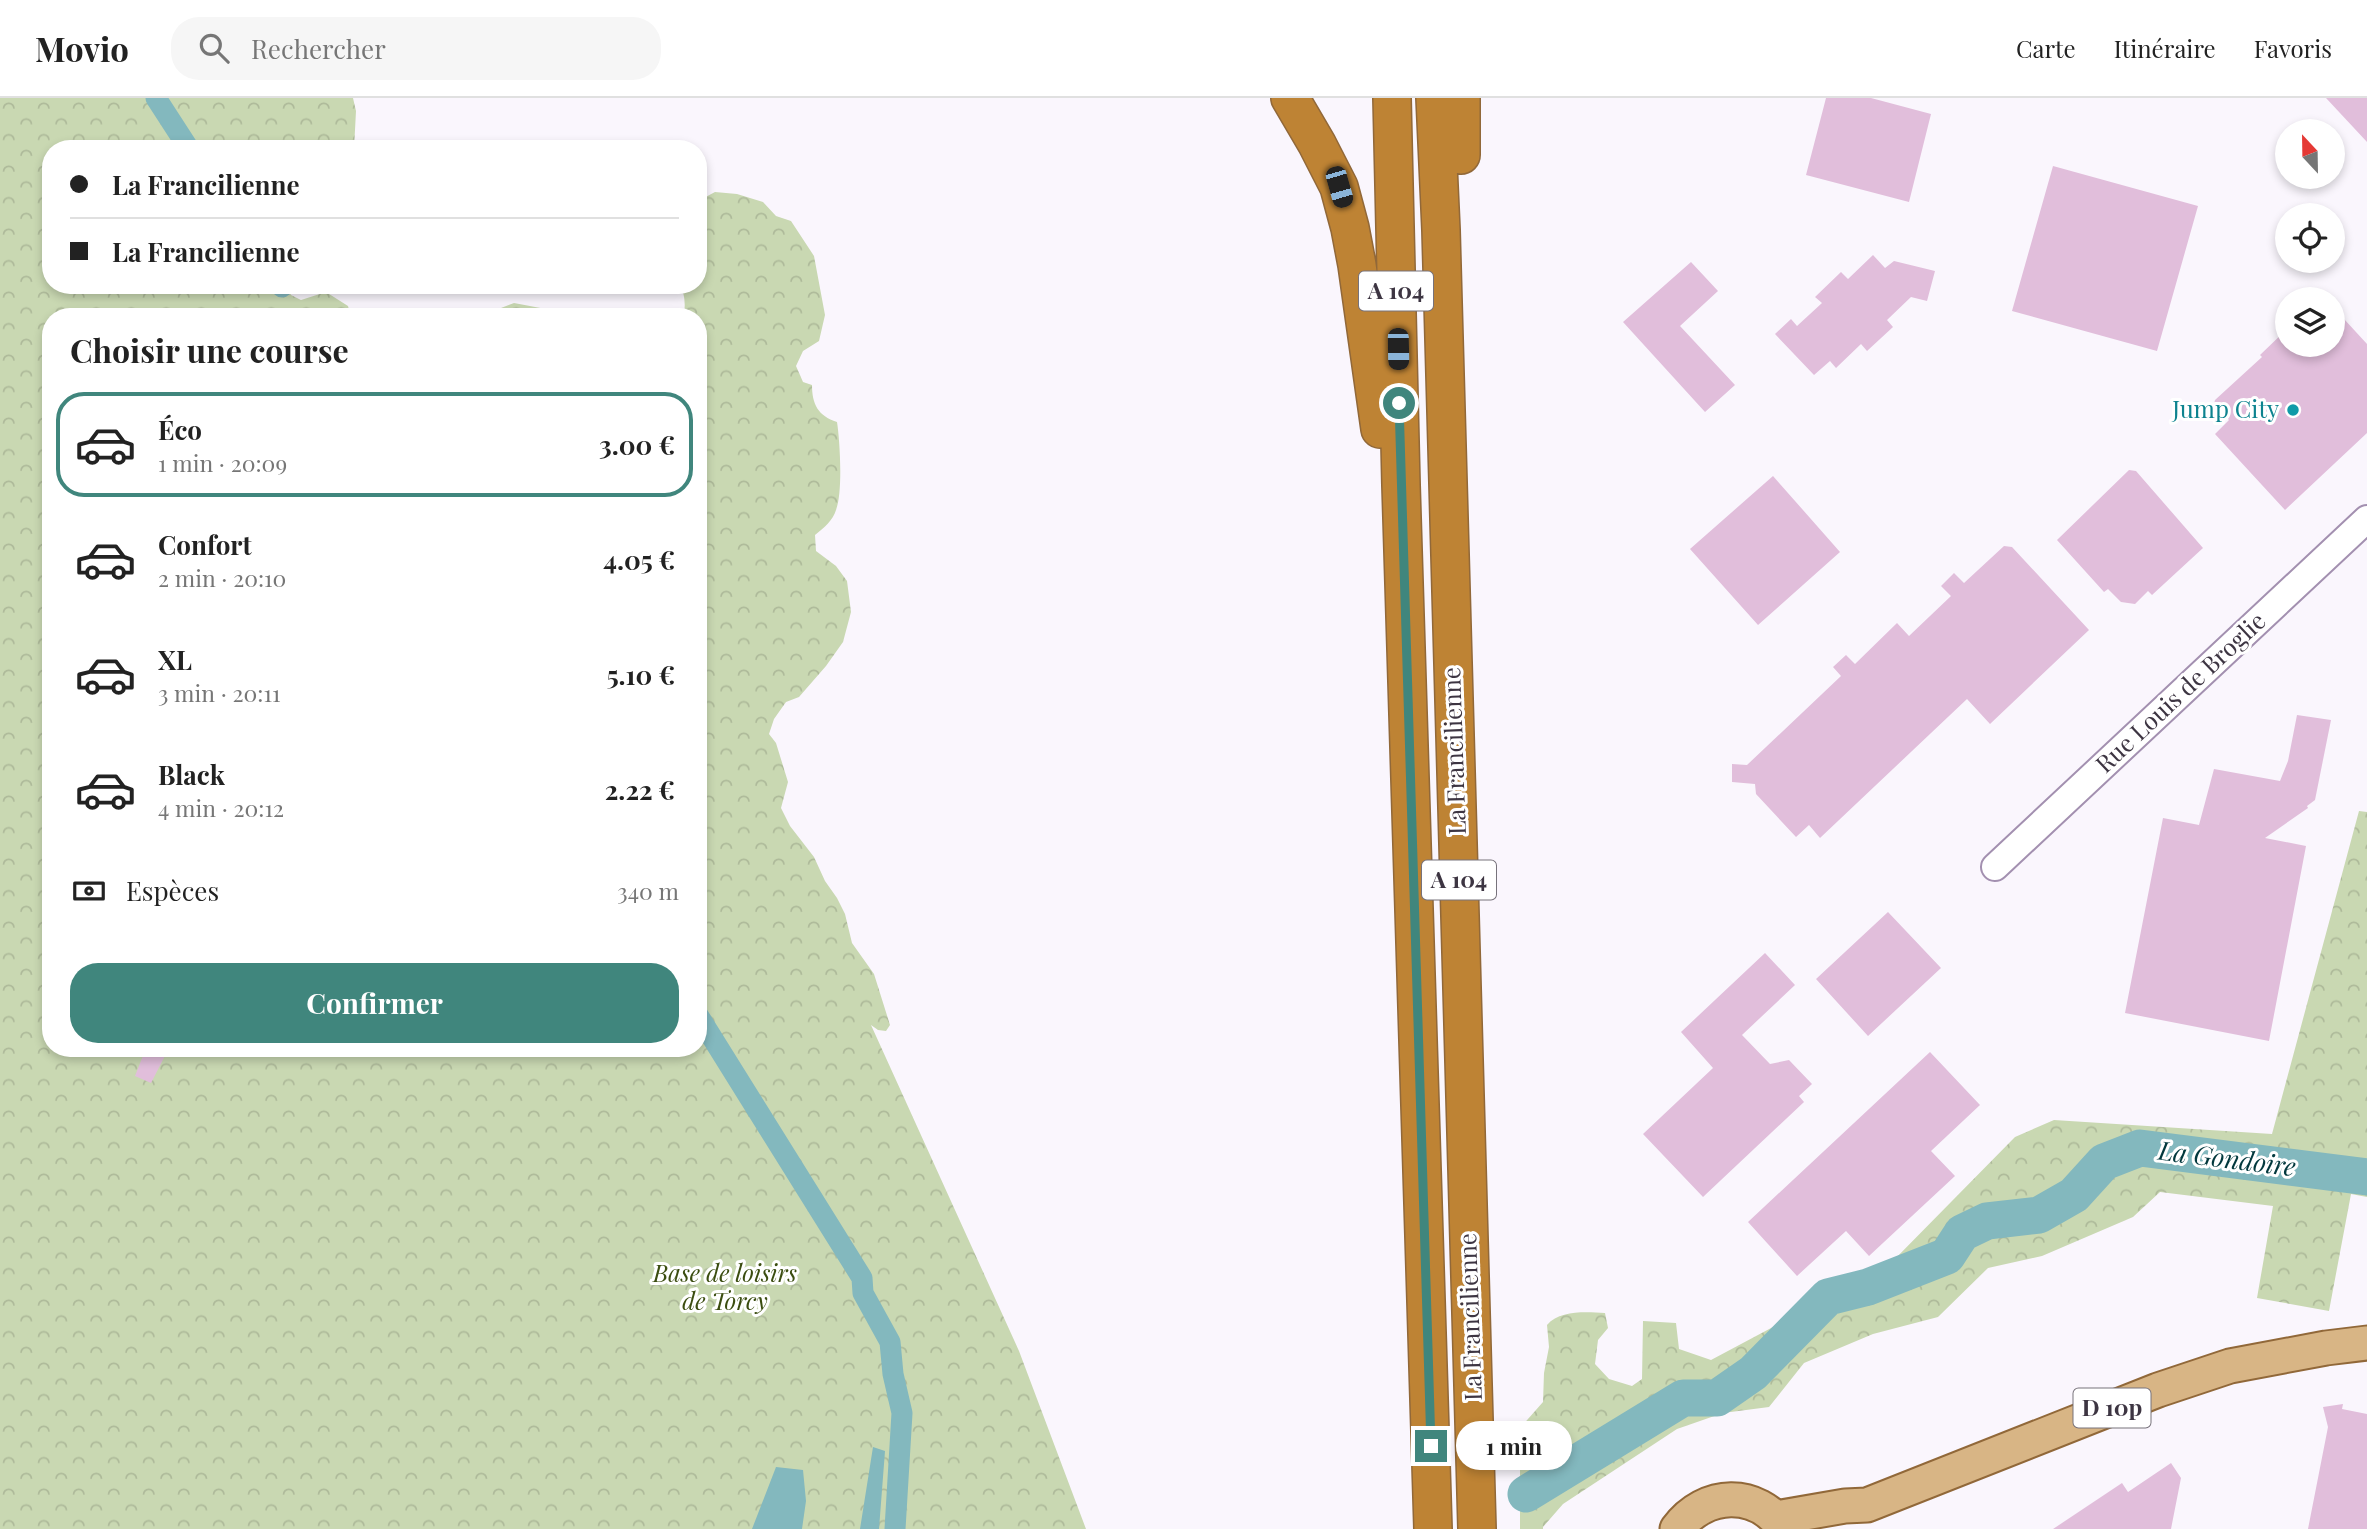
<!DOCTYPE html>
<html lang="fr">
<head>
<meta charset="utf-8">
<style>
  :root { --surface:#fff; --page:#f6f6f6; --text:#222; --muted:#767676; --line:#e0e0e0; --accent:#40867d }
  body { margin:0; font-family:"Playfair Display",serif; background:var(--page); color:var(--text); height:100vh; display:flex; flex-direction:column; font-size:26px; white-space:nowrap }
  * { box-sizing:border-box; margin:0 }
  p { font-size:23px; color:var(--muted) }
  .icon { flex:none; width:38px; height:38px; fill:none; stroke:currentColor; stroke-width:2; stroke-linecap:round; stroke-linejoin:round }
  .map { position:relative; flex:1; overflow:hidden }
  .details { position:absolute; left:42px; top:210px; width:665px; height:749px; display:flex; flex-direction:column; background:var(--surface); border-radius:28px; box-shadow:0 4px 10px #0003 }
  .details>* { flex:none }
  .hud { position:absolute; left:42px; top:42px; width:665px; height:154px; border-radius:28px; box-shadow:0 4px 10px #0003; display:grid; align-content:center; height:154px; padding:0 28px; background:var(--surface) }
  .needle { width:46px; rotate:338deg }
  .fabs { position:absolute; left:2275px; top:21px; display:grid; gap:14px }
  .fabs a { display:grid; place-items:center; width:70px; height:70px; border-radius:50%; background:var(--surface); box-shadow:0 4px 10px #0003; font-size:35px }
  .end { position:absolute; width:32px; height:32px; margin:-16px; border:9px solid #40867d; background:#fff; box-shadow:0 0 0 4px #fff }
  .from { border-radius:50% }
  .bubble { position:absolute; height:49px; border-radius:24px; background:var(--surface); box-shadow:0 4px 10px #0003; font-size:23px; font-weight:700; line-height:49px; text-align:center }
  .car { position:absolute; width:21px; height:42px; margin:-21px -10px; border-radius:9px; box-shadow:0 0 5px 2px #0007; background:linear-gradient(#222 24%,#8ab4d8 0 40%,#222 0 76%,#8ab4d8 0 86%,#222 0) }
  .hud b { display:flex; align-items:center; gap:24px; height:66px; font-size:26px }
  .hud b+b { border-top:2px solid var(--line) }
  .hud i { width:18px; height:18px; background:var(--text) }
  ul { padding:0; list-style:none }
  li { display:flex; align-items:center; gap:21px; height:105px; margin:0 14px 10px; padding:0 14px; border:4px solid transparent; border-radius:28px }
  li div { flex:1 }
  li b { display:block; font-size:26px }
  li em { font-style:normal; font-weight:700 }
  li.current { border-color:var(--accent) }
  li>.icon { width:63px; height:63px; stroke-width:1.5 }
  h2 { padding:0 28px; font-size:32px; line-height:84px }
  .pay { display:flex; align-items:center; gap:18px; height:77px; padding:0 28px; font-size:26px }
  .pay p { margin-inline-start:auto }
  .action { display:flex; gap:14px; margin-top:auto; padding:14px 28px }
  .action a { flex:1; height:80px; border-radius:28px; background:var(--accent); color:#fff; font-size:28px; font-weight:700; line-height:80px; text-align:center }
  header { display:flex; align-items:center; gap:42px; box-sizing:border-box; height:98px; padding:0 35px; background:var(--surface); border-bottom:2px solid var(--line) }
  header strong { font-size:33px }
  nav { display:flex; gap:38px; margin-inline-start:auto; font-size:24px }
  .search { width:490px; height:63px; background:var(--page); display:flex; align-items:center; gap:18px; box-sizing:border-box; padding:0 24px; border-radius:28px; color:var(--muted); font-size:26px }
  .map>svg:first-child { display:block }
  .forest { fill:url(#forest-crowns) }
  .water { fill:#83b8be }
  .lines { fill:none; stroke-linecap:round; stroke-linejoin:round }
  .canal { stroke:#83b8be; stroke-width:21 }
  .river { stroke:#83b8be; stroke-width:37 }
  .building { fill:#e1bedb }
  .minor-casing { stroke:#a390b0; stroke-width:30 }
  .major-casing { stroke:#916839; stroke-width:37 }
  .highway-casing { stroke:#916839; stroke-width:40 }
  .minor { stroke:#fff; stroke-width:26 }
  .major { stroke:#d8b585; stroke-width:33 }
  .highway { stroke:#be8334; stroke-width:37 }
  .route { stroke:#40867d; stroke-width:9 }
  .culture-dot { fill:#0f9aa8; stroke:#fff; stroke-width:2.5 }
  .labels { text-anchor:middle; stroke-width:6; stroke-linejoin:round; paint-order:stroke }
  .shield { fill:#fff; stroke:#77727b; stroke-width:2 }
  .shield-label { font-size:23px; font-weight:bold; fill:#3d3542 }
  .culture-label { font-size:24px; fill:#0d838f; stroke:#fff; text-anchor:end }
  .street-label { font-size:24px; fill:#3d3542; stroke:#fff }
  .park-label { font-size:24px; font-style:italic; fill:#3b4d10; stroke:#fff }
  .water-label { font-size:26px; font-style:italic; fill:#02383d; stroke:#fff }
</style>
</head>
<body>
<header>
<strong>Movio</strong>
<div class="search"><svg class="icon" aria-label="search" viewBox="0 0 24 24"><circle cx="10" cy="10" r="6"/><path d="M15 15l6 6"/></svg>Rechercher</div>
<nav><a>Carte</a><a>Itinéraire</a><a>Favoris</a></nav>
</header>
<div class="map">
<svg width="2367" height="1431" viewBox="0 0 2367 1431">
  <defs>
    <pattern id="forest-crowns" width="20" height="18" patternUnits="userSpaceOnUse" patternTransform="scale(1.75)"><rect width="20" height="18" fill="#c9d8b2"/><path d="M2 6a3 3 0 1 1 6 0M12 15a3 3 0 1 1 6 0" fill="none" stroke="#aeba9a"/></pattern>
  </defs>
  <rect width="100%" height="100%" fill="#faf6fd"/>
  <path class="forest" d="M0 0H353L356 13 354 51H51V187H287L291 197 301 202 326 194 348 208 351 219H51V950H698V475H700L704 425 698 412V219H684C685 208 686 196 679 187H698V103L715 94 737 96 763 104 776 118 791 123 814 158 825 217 819 243 803 253 796 268 803 284 812 287C812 306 818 318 837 324 840 343 843 394 836 412 833 422 824 430 815 437L816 453 836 468 847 483 851 514 843 544 826 568 799 599 786 604 774 621 769 636 776 645 788 684 781 710 790 728 814 759 825 783 837 800 845 816 852 845 874 876 890 927 886 933 878 932 871 927 1019 1253 1086 1431H0Z
    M514 205 551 212 559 219H499L501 210Z
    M2359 713 2367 714V1099L2351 1096 2329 1213 2257 1200 2273 1108 2160 1094 2133 1119 2042 1158 1988 1170 1938 1219 1873 1236 1804 1265 1769 1309 1723 1315 1677 1331 1563 1406 1543 1429V1431H1520V1330L1543 1304 1544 1275 1549 1249 1547 1227C1560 1212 1585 1214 1605 1215L1608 1230 1598 1242 1595 1266 1609 1281 1632 1288 1642 1281 1643 1223 1676 1225 1679 1251 1711 1262 1888 1168 2015 1039 2054 1022 2272 1036Z"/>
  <path class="water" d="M873 1349 885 1353 879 1431H860Z
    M776 1369 803 1372 806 1403 802 1431H752Z"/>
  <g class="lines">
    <path class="canal" d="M156 0 189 51
      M280 187 282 189
      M698 917 862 1180 863 1195 890 1244 893 1276 902 1315 895 1431"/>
    <path class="river" d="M1526 1396 1683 1300H1717L1753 1275 1828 1199 1868 1189 1947 1158 1962 1135 1987 1123 2039 1117 2074 1097 2104 1064 2140 1050 2367 1079"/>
  </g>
  <path class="building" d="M1826 0H1871L1931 16 1909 104 1806 77Z
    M2326 0H2367V44Z
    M2053 68 2198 108 2157 253 2012 213Z
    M1873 157 1885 170 1894 163 1935 173 1927 203 1911 199 1887 222 1893 229 1867 253 1861 246 1836 270 1830 263 1814 277 1775 236 1791 221 1797 228 1822 205 1815 199 1841 174 1848 181Z
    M1691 164 1718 193 1680 228 1735 287 1705 314 1623 224Z
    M2333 209 2367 246V335L2285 412 2215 336 2229 322 2214 306 2215 302 2262 259 2260 257 2287 231V247H2333Z
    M2129 372 2136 373 2203 450 2152 497 2148 493 2135 506 2121 504 2108 491 2104 494 2057 442Z
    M1773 378 1840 454 1758 527 1690 451Z
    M2004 448 2012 449 2089 532 1990 626 1967 601 1820 740 1809 727 1796 739 1756 696 1755 686 1732 684V666L1747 667 1841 578 1833 569 1846 557 1855 566 1897 525 1909 538 1951 498 1941 488 1954 475 1964 485Z
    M2297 617 2331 622 2315 702 2307 708 2308 710 2265 740 2306 748 2269 943 2125 915 2163 720 2199 727 2214 671 2280 683 2288 663Z
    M1888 814 1941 870 1868 938 1816 881Z
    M1765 855 1795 887 1742 937 1770 966 1789 962 1812 986 1799 998 1804 1004 1703 1099 1643 1036 1713 970 1681 934Z
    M146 950H169L151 985 135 978Z
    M1930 954 1980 1007 1931 1053 1955 1078 1869 1158 1846 1133 1797 1178 1748 1124Z
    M2343 1306 2342 1311 2367 1316V1431H2308L2328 1329 2323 1309Z
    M2171 1365 2181 1380 2171 1431H2053L2122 1385 2128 1394Z"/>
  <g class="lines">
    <defs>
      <path id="minor" d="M1995 769 2367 421"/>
      <path id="major" d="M1776 1420 1845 1408 1867 1407 2158 1292 2230 1268 2326 1250 2367 1245
        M1677 1431C1705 1393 1757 1391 1784 1431"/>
      <path id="highway" d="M1290 0 1317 46 1339 89 1350 130 1357 167 1380 331
        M1392 0 1401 387 1433 1431
        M1435 0 1441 132 1477 1431
        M1461 57V0"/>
    </defs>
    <use href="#minor" class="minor-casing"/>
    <use href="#major" class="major-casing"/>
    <use href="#highway" class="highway-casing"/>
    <use href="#minor" class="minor"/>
    <use href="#major" class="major"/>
    <use href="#highway" class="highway"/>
  </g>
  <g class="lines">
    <path class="route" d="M1399 305 1431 1348"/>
  </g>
  <circle class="culture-dot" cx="2293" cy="312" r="7"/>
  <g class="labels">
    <g class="shield">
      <rect x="1359" y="173.5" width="74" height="39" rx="5"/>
      <rect x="1422" y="762.5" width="74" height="39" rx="5"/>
      <rect x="2073.5" y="1290.5" width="77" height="39" rx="5"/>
    </g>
    <g class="shield-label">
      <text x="1396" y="201">A 104</text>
      <text x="1459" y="790">A 104</text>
      <text x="2112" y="1318">D 10p</text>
    </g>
    <g class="culture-label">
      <text x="2279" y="320">Jump City</text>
    </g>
    <g class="street-label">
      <text transform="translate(2181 595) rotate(-43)" y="8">Rue Louis de Broglie</text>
      <text transform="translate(1455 653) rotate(-92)" y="8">La Francilienne</text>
      <text transform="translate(1471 1219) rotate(-92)" y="8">La Francilienne</text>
    </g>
    <g class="park-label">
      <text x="725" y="1184">Base de loisirs<tspan x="725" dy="28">de Torcy</tspan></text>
    </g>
    <g class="water-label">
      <text transform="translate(2227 1061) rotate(7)" y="9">La Gondoire</text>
    </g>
  </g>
</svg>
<div class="fabs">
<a><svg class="needle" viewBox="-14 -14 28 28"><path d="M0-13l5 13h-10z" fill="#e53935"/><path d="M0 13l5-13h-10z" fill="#767676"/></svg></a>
<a><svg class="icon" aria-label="locate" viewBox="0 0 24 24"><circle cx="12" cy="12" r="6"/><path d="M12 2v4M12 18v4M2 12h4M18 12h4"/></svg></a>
<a><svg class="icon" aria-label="layers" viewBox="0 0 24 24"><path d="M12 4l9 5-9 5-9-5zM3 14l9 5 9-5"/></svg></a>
</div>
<i class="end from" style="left:1399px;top:305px"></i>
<i class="end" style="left:1431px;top:1348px"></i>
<div class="bubble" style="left:1456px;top:1323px;width:116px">1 min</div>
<i class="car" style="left:1339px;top:89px;rotate:164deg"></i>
<i class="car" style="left:1398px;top:251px;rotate:179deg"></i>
<div class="hud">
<b><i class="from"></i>La Francilienne</b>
<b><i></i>La Francilienne</b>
</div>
<section class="details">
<h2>Choisir une course</h2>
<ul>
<li class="current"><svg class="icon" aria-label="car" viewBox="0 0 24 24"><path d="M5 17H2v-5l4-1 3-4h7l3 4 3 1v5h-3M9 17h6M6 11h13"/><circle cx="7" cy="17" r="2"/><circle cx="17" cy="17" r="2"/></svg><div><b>Éco</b><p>1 min · 20:09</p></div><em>3.00 €</em></li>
<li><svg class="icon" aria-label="car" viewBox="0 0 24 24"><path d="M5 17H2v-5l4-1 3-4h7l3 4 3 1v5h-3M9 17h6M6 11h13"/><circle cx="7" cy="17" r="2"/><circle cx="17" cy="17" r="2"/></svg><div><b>Confort</b><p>2 min · 20:10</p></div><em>4.05 €</em></li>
<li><svg class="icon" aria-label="car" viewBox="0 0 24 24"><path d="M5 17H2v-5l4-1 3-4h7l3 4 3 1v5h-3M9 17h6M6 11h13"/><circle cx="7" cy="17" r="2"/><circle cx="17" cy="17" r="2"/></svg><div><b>XL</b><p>3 min · 20:11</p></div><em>5.10 €</em></li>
<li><svg class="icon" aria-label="car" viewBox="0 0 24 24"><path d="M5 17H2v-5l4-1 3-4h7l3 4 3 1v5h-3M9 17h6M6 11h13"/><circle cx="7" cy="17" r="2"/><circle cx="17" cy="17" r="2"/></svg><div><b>Black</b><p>4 min · 20:12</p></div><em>2.22 €</em></li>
</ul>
<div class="pay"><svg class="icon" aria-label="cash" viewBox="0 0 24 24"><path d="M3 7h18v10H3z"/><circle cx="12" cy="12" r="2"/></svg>Espèces<p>340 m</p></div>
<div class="action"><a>Confirmer</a></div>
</section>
</div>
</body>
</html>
